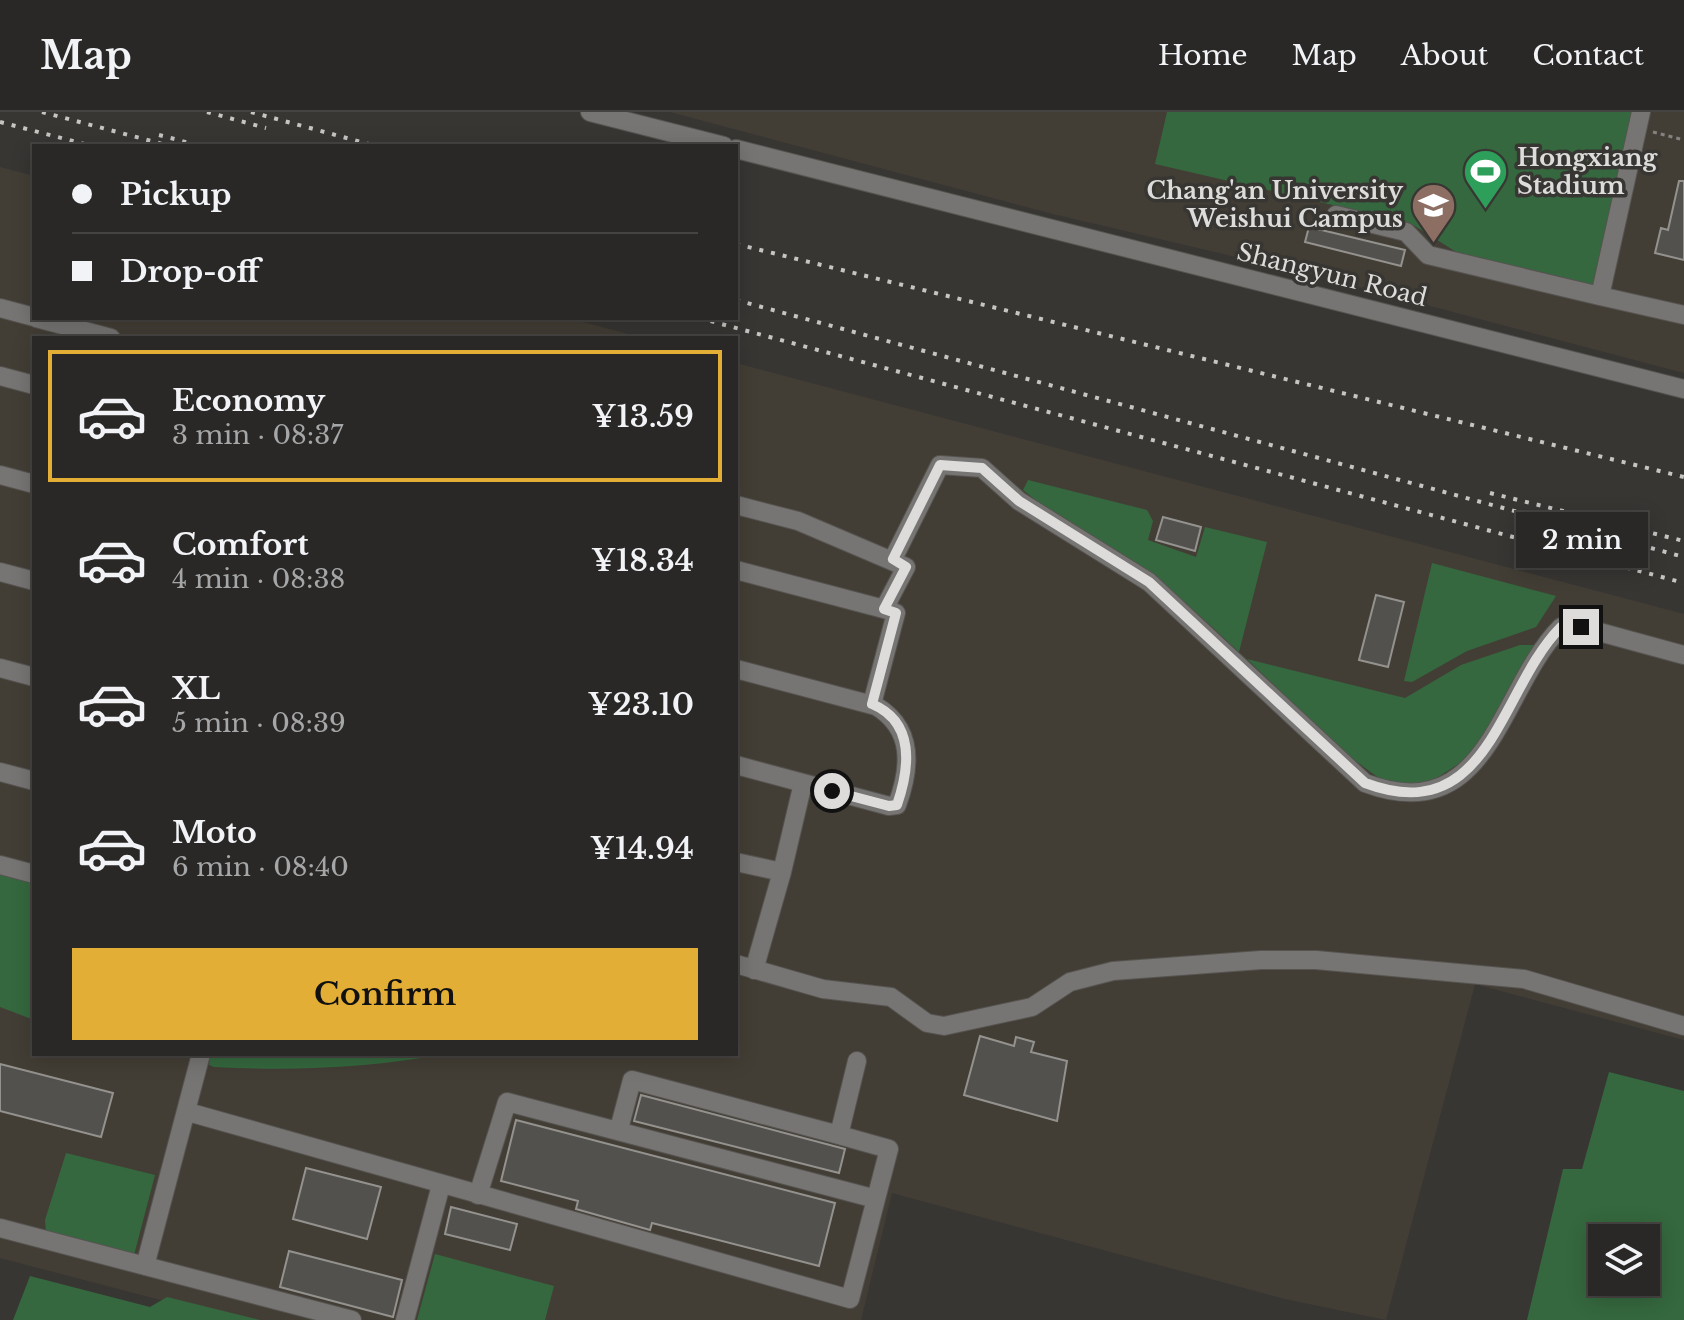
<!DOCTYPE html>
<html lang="en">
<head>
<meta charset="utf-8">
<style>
  :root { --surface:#2a2826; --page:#32302e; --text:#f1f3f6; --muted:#a5a6a7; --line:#464443; --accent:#e3ae35 }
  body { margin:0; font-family:"Libre Baskerville",serif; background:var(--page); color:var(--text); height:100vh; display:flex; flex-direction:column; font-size:30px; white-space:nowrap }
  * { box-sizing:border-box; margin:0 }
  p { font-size:26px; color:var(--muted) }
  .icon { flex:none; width:44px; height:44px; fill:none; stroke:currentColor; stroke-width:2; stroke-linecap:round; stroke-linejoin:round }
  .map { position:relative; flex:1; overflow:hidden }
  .drawer { position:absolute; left:32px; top:224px; width:706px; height:720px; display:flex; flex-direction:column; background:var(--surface); border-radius:0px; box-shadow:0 4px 20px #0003,0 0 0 2px var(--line) }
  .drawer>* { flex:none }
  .hud { position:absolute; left:32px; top:32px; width:706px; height:176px; border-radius:0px; box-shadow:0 4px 20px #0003,0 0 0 2px var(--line); display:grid; align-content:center; height:176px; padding:0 40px; background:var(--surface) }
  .buttons { position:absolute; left:1588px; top:1112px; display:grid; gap:16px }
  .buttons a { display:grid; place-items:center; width:72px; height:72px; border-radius:0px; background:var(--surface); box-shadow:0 4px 20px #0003,0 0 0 2px var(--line); font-size:40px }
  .end { position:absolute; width:36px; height:36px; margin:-18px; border:10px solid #dddcda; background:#111; box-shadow:0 0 0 4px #111 }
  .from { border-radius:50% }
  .bubble { position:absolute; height:56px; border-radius:0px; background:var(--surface); box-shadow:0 4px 20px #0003,0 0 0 2px var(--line); font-size:26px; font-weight:600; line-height:56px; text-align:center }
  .hud b { display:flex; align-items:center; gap:28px; height:76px; font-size:30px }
  .hud b+b { border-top:2px solid var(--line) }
  .hud i { width:20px; height:20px; background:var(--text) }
  ul { padding:14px 0 0; list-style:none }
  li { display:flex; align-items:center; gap:24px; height:132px; margin:0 16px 12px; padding:0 24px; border:4px solid transparent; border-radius:0px }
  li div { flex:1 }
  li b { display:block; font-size:30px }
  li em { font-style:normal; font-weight:600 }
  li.active { border-color:var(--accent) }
  li>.icon { width:72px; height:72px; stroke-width:1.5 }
  .cta { display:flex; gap:16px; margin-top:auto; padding:16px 40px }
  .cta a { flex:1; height:92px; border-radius:0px; background:var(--accent); color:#111; font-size:32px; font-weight:600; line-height:92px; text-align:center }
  header { display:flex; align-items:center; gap:48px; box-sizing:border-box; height:112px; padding:0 40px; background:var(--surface); border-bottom:2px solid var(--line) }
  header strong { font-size:38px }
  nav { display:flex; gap:44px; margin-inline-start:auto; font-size:28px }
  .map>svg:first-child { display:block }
  .built { fill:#433e35 }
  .green { fill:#35683e; fill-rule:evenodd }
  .building { fill:#52514d; stroke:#94928e; stroke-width:2 }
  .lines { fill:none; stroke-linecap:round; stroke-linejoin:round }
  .minor-casing { stroke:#565451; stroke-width:20 }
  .path { stroke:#848280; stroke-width:3; stroke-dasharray:4 4; stroke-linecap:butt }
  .minor { stroke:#777573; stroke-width:18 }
  .rail { stroke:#c7c5c3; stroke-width:4; stroke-dasharray:4 8; stroke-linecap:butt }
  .route { stroke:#dddcda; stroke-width:10 }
  .labels { text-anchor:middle; stroke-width:7; stroke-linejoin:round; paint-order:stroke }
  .poi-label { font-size:24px; font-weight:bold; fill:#dddcda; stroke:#383633; text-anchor:start }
  .street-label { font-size:24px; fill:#dddcda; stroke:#383633 }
</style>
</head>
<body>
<header>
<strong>Map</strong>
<nav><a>Home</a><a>Map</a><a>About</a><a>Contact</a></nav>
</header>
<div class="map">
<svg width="1684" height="1208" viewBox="0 0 1684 1208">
  <rect width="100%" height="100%" fill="#383633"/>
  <path class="built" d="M670 0H1684V261L1313 163 1053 102Z
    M0 55 34 64V206H568L643 226H34V942H736V251L1684 502V928L1475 872 1386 1208 1285 1187 892 1081 861 1208H237L0 1146Z"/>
  <path class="green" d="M1167 0H1637L1596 181 1477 153 1410 111 1155 52Z
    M1028 368 1147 398 1153 409 1148 428 1196 445 1205 415 1267 430 1239 540C1205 508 1170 476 1132 449 1096 424 1056 406 1023 378Z
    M1432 451 1556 484 1536 515 1467 539 1412 570 1404 569Z
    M1520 533H1534L1486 625 1471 644 1424 674H1397L1380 667 1345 641 1247 547 1405 586 1461 553Z
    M0 762 34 771V908L0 895Z
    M210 942H447C368 956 293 959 214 955L209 953Z
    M1609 960 1684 979V1208H1527L1563 1057H1582ZM1602 1126H1646V1170H1602Z
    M66 1041 155 1063 134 1143 46 1120 45 1108Z
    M435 1142 554 1174 545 1208H417Z
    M30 1164 150 1195 167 1185 260 1208H13Z"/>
  <path class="building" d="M1679 69H1684V148L1655 141 1661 116 1668 118Z
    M1309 115 1405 138 1401 154 1305 130Z
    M1163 405 1201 415 1195 439 1156 428Z
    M1376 483 1404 490 1388 555 1359 548Z
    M980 924 1014 934 1016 925 1034 930 1031 940 1067 949 1057 1009 964 983Z
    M0 952 113 981 101 1025 0 999Z
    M641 983 845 1037 839 1061 634 1009Z
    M516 1008 835 1091 819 1154 652 1111 650 1118 576 1097 578 1089 501 1069Z
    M306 1056 381 1075 367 1127 293 1107Z
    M451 1095 517 1112 510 1138 445 1122Z
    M289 1139 402 1168 393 1205 280 1175Z"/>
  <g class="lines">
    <defs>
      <path id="minor" d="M590 0 724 34
        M1641 0 1600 184 1684 203
        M736 37 1684 277
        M1336 103 1406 120 1428 143 1600 184
        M0 196 34 205
        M36 206 111 226
        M0 264 34 273
        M0 363 34 372
        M736 393 798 409 906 455 884 497 736 458
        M893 447 940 353 982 356 1019 389 1149 470 1365 671C1490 718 1499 577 1561 515H1581L1684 543
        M0 460 34 469
        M0 556 34 565
        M736 557 876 594C914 617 911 655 897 693L889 694 736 653
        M872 592 896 501 884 497
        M0 660 34 669
        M736 750 782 760 803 671
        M0 753 34 762
        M736 852 823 877 891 885 927 911 944 914 1032 895 1070 870 1113 859 1261 848H1316L1524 867 1684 914
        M754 858 782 760
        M188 1000 850 1187 889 1037 839 1023 857 949
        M619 1017 632 968 839 1023
        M478 1083 507 990 876 1087
        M0 1116 352 1208
        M145 1154 201 942
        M405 1208 441 1073"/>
    </defs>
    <use href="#minor" class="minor-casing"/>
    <path class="path" d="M1653 20 1684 28"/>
    <use href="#minor" class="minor"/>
    <path class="rail" d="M42 0 170 34
      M207 0 266 16
      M251 0 376 34
      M0 10 92 34
      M159 23 201 34
      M736 132 1684 365
      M736 188 1684 445
      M699 206 1684 471
      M1490 381 1684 429"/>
  </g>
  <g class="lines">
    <path class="route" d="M832 679 889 694 897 693C910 655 915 610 872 592L896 501 884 497 906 455 893 447 940 353 982 356 1019 389 1149 470 1365 671C1490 718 1499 577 1561 515H1581"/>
  </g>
  <defs>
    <symbol id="stadium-pin" viewBox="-11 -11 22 30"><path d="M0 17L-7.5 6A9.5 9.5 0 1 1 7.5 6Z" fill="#2e9e5b" stroke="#383633"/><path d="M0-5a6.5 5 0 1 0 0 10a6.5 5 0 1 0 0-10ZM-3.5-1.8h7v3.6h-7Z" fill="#fff"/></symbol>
    <symbol id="university-pin" viewBox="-11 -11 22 30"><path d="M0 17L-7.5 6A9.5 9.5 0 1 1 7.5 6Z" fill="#8d6e63" stroke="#383633"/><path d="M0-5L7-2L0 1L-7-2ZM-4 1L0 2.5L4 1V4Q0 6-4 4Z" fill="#fff"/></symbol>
  </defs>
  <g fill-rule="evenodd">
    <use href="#stadium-pin" x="1460" y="34" width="51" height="69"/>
    <use href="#university-pin" x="1408" y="68" width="51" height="69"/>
  </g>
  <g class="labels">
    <g class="poi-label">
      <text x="1517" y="54">Hongxiang<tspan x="1517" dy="28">Stadium</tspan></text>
      <text x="1403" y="87" text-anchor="end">Chang'an University<tspan x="1403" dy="28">Weishui Campus</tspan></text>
    </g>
    <g class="street-label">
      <text transform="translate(1332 163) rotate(14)" y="8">Shangyun Road</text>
    </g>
  </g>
</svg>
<div class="buttons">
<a><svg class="icon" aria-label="layers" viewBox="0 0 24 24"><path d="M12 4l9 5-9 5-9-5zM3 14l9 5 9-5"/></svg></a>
</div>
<i class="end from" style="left:832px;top:679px"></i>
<i class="end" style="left:1581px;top:515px"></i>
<div class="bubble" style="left:1516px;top:400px;width:132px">2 min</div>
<div class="hud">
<b><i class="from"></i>Pickup</b>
<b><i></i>Drop-off</b>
</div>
<section class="drawer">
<ul>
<li class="active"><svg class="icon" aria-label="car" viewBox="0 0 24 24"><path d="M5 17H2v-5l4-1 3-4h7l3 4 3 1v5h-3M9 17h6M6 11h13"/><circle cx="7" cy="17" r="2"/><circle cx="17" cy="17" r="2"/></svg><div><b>Economy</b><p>3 min · 08:37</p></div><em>¥13.59</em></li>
<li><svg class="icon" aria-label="car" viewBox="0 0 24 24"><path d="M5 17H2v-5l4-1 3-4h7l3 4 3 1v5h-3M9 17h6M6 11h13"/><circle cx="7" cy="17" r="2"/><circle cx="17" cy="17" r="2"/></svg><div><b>Comfort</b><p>4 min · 08:38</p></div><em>¥18.34</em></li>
<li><svg class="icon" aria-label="car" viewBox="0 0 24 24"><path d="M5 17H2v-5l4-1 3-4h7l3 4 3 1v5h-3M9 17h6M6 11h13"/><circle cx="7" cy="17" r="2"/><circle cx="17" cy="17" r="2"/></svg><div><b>XL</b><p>5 min · 08:39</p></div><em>¥23.10</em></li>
<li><svg class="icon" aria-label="car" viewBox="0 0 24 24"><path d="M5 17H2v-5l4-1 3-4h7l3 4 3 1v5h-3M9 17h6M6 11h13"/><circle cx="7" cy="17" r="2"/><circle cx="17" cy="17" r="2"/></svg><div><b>Moto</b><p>6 min · 08:40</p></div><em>¥14.94</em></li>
</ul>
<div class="cta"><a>Confirm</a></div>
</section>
</div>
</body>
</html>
